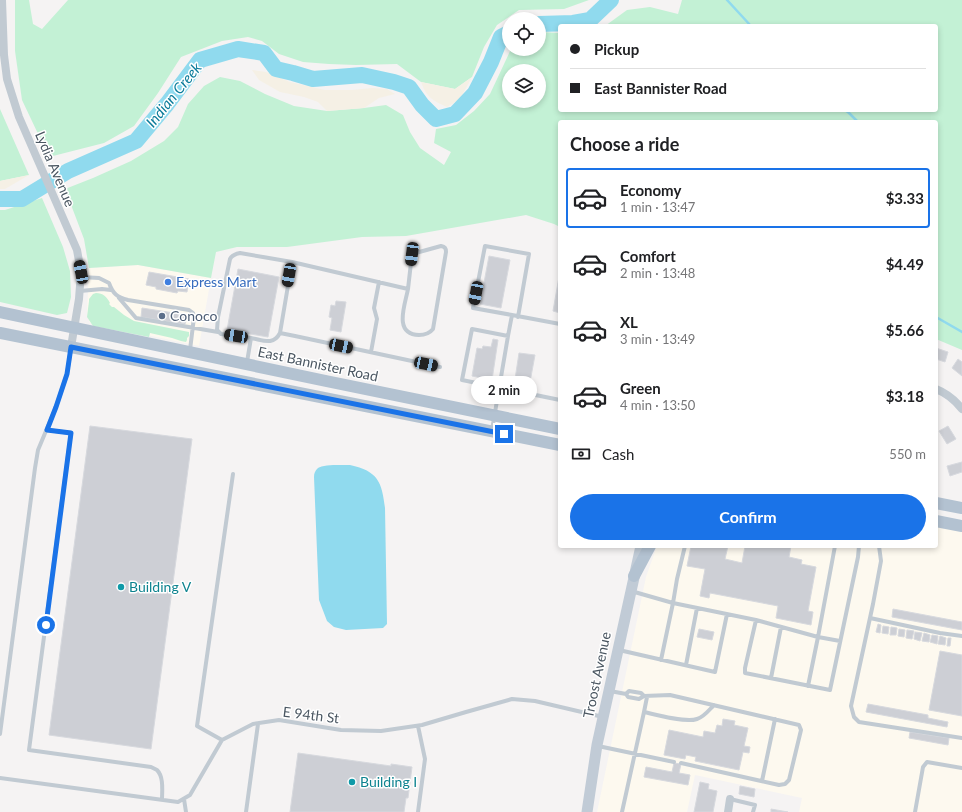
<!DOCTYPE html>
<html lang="en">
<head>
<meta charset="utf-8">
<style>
  :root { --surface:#fff; --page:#f2f2f2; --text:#202124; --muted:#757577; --line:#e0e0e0; --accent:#1a73e8 }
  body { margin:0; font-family:Lato,sans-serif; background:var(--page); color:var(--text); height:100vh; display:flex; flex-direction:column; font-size:15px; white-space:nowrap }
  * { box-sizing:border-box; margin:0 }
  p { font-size:13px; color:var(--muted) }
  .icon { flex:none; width:22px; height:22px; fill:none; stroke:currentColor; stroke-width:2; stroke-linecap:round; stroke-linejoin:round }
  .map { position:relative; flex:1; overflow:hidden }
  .details { position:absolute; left:558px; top:120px; width:380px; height:428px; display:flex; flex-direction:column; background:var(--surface); border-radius:4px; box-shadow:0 2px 6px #0003 }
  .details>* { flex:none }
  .guide { position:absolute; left:558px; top:24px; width:380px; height:88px; border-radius:4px; box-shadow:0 2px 6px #0003; display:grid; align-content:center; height:88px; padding:0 12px; background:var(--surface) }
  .fabs { position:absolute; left:502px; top:12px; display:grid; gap:8px }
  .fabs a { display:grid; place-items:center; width:44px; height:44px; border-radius:50%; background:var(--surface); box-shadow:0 2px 6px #0003; font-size:20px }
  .end { position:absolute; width:18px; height:18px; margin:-9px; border:5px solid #1a73e8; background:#fff; box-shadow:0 0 0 2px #fff }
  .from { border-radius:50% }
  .bubble { position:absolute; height:28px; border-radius:14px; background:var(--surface); box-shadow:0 2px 6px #0003; font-size:13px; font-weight:700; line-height:28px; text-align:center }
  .car { position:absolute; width:12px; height:24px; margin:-12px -6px; border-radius:5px; box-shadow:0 0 3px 1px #0007; background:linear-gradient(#222 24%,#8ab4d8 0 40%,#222 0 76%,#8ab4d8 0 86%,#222 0) }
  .guide b { display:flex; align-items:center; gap:14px; height:38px; font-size:15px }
  .guide b+b { border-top:1px solid var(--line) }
  .guide i { width:10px; height:10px; background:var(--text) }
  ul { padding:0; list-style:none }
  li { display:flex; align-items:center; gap:12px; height:60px; margin:0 8px 6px; padding:0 4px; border:2px solid transparent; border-radius:4px }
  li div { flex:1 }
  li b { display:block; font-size:15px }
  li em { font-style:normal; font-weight:700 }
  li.selected { border-color:var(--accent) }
  li>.icon { width:36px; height:36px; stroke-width:1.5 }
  h2 { padding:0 12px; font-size:18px; line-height:48px }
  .pay { display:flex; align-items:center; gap:10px; height:44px; padding:0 12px; font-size:15px }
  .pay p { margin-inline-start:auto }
  .primary-button { display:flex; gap:8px; margin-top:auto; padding:8px 12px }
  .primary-button a { flex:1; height:46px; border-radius:24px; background:var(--accent); color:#fff; font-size:16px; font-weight:700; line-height:46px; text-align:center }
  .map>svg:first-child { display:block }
  .commercial { fill:#fdf9ef }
  .green { fill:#c3f1d5; fill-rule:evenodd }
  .sand { fill:#f5f0e5 }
  .water { fill:#90daee }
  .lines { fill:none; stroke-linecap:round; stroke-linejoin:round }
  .stream { stroke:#90daee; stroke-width:2.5 }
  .river { stroke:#90daee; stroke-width:16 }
  .building { fill:#cdcfd5; stroke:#d7d9de }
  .service { stroke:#c1cad2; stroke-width:4 }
  .minor { stroke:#c1cad2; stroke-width:8 }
  .secondary { stroke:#c1cbd6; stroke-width:11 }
  .primary { stroke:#b3c2d1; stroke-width:12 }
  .route { stroke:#1a73e8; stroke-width:5 }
  .shop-dot { fill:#3f7fe0; stroke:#fff; stroke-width:1.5 }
  .service-dot { fill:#5c6f8a; stroke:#fff; stroke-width:1.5 }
  .culture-dot { fill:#0f9aa8; stroke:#fff; stroke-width:1.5 }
  .labels { text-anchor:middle; stroke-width:3; stroke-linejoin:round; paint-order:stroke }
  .street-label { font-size:14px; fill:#4a5661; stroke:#fff }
  .shop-label { font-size:14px; fill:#366cbe; stroke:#fff; text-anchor:start }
  .service-label { font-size:14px; fill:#4e5e75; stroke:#fff; text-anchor:start }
  .culture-label { font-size:14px; fill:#0d838f; stroke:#fff; text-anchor:start }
  .water-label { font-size:15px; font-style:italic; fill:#0c7c9b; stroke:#fff }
</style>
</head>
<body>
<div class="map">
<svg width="962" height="812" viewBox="0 0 962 812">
  <rect width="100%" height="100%" fill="#f5f3f3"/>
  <path class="commercial" d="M138 265 211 278 199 346 90 323 87 315 89 268Z
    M936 526 962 532V812H799L802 798 695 775 687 812H597L646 577 657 546H936Z"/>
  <path class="green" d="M15 0H29L33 24 42 29 68 0H589L564 9 519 10 497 25 484 47 472 77 455 89 421 82 397 64 356 65 329 64 303 62 279 54 262 41 248 37 222 41 181 57 158 93 134 126 104 143 49 157 22 100 15 51Z
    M682 0H962V350L936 339V122H560V227L554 224 526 215 406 236 362 237 287 247H237L216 252 211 278 138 265 89 268 84 239 65 189 93 178 131 161 164 141 178 127 188 104 204 86 220 77 240 81 265 94 294 106 327 111 364 108 386 105 403 115 410 132 420 148 444 165 451 152 434 143 436 129 456 125 474 111 490 94 511 49H539V33L540 32 560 33V110H936V26H605L627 10 650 7 678 14ZM509 71H539V101H509Z
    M0 109 29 175 0 181Z
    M42 198 63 247 70 271 71 297 67 313 57 315 0 302V210H5Z
    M96 293C103 293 107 297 110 303L109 304 112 307H114L124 315 134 321 189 332V336L187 338V340L186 342 181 341 172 338 150 333 149 337 93 326 87 317 89 301V299L93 294Z"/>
  <path class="sand" d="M252 70 266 72 290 82 325 90H352L372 88 387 89 395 94 379 98 364 108 327 111 318 102 304 97 280 92 259 80Z
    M472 77 460 99 447 107C432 100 427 98 421 82L455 89Z
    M29 175 5 189H0V181Z"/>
  <path class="water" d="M350 465C378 471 382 482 385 508L387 624 383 628 346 630 334 627 327 621 319 600 314 477C314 473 315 471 318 468 323 464 343 465 350 465Z"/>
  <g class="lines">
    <path class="stream" d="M727 0 751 26
      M845 110 849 113 858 122
      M936 317 962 332"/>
    <path class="river" d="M539 24 573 23 590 20 611 0
      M0 199H22L68 171 136 141 167 104 200 60 238 49 264 53 276 69 293 73 313 79 362 75 394 82 409 87 422 105 436 119 455 114 475 93 491 62 501 37 509 33"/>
  </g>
  <path class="building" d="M489 256 510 260 501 308 480 304Z
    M238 269 279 277 268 337 227 330Z
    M560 271V313L553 311Z
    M149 272 189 279 187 292 178 291 177 293 156 289V287L146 285Z
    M336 301 346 302 341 332 330 330 332 318 329 317 331 305 335 306Z
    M142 308 187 315 185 324 141 317Z
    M493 339 498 340 492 380 472 376 477 348 482 349 483 346 491 347Z
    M936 348 948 352 945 362 936 359Z
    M519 353 535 355 530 382 515 379Z
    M958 359 962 362V376L952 368Z
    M90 426 192 439 151 749 49 735Z
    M948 426 956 439 947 444 939 431Z
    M962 462V472L950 476 947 466Z
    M691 546H728L725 559 742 563 745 546H791L789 557 802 560 801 564 816 567 808 611 813 612 811 625 776 618 778 606 710 593 709 598 700 596 705 569 687 566Z
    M893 609 962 622V630L892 617Z
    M878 624 881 625 880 633 876 632Z
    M883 626 889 627 888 634 882 633Z
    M891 627 897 628 896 635H890Z
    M699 629 714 632 712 640 697 637Z
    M899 629 905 630 904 637 898 636Z
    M907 630 914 631 912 639 906 638Z
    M915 632 922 633 920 641 914 639Z
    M924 633 930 635 929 642 922 641Z
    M932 635 938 636 937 644 930 642Z
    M940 636 946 638 945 645 938 644Z
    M948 638H951L950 646H947Z
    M940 651 962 655V716L929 710Z
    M868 704 928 715V718L948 722 947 727 866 712Z
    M723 719 735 721 734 725 748 728 744 746 750 747 749 753 743 752 739 770 695 761 696 757 686 755 685 759 664 755 669 730 703 737 704 731 715 733 717 725 722 726Z
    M910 732 949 738 948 745 909 738Z
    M298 753 391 766V764L412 767 408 798H406L404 812H290Z
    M674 763 681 764 679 773 690 775 688 785 644 777 646 767 672 772Z
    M700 782 709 784 708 789 717 791 713 812H694Z
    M740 786 755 789 754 797 739 794Z
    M771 809 788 812H771Z"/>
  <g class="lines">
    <path class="service" d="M292 262 408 289 412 254 441 246C445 247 446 248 446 252L433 329C429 334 425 335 419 335 393 334 405 305 408 289
      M81 277 99 278 109 283C113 294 117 297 128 300L189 310 193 313 194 317 190 350
      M80 291 102 289 111 290
      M119 298 136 318 218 332
      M512 315 473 308 485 246 529 254 518 317
      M560 324 512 315 508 336 472 329 462 380 560 400
      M280 333 295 336 440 367
      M371 352 377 319 374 308 379 282
      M247 362 251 338C263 340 273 346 280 333L292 262 240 253C235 254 232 255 230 259L218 317 217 330 221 334 251 338
      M47 430 71 433 29 750 151 767C153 768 155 769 157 770 164 777 162 791 162 800
      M492 430 508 336
      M879 546 881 561 873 604 851 706 854 717 859 722 962 738
      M631 591 673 603 677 579 685 546
      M870 618 940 633 962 636
      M756 620 818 637 835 546
      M619 650 715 672 727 614
      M661 660 673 603 756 620 745 668V673L830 690 858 557 859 546
      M686 665 697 608
      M771 678 781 627
      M808 686 818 637 840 641
      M610 691 626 694 628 697 639 699 644 696 670 695 799 725 801 730 789 780 785 784 779 785 681 763
      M626 694 629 691 641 693 644 696
      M644 712 647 697
      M418 726 425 759 418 812
      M0 734 35 468 38 450 56 407 67 374 71 348
      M222 740 197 726 233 474
      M598 746 674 762
      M0 778 178 802 190 795 222 740 253 724 279 720 341 730 381 731 422 725 466 712 512 699 535 701 603 717
      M762 781 775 719
      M184 799 186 812
      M730 799 755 805 753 812
      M246 812 258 724
      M622 812 644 712C657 715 685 723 697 719 704 717 709 710 714 705
      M915 812 923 767 927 762 962 768"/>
    <path class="minor" d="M2 0 4 55 7 79 19 117 77 250 81 272 79 299 71 347
      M936 389C946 393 955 400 962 409
      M728 812 730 799"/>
    <path class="secondary" d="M587 812 597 745 641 546"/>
    <path class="primary" d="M0 312 326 381 560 429
      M0 333 560 445
      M936 503 962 508
      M936 521 962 526
      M634 576 650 546"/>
  </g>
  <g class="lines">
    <path class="route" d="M46 625 71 433 47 430 56 407 67 374 71 347 504 434"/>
  </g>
  <circle class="shop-dot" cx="168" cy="282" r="4"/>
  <circle class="service-dot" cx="162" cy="316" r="4"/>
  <g class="culture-dot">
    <circle cx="121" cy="587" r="4"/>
    <circle cx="352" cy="782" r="4"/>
  </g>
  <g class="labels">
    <g class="street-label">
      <text transform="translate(55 169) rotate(67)" y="5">Lydia Avenue</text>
      <text transform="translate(318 364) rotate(12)" y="5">East Bannister Road</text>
      <text transform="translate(597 675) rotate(-78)" y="5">Troost Avenue</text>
      <text transform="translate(311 715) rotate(7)" y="5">E 94th St</text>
    </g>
    <g class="shop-label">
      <text x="176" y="287">Express Mart</text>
    </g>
    <g class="service-label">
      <text x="170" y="321">Conoco</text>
    </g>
    <g class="culture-label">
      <text x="129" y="592">Building V</text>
      <text x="360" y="787">Building I</text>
    </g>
    <g class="water-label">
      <text transform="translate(174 95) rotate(-51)" y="5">Indian Creek</text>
    </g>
  </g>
</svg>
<div class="fabs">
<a><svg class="icon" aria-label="locate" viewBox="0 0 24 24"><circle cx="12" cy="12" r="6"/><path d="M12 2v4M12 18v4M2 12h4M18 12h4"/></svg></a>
<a><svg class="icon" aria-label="layers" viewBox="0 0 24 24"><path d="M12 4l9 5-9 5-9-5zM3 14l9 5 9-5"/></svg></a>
</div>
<i class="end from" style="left:46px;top:625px"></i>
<i class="end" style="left:504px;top:434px"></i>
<div class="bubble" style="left:471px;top:376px;width:66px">2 min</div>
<i class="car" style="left:412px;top:254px;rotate:187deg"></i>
<i class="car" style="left:81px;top:272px;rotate:349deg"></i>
<i class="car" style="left:289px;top:275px;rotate:190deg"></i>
<i class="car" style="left:476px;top:293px;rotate:191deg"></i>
<i class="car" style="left:236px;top:336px;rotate:279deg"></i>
<i class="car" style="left:341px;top:346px;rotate:102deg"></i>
<i class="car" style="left:426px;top:364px;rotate:102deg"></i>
<div class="guide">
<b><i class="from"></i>Pickup</b>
<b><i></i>East Bannister Road</b>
</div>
<section class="details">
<h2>Choose a ride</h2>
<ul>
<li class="selected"><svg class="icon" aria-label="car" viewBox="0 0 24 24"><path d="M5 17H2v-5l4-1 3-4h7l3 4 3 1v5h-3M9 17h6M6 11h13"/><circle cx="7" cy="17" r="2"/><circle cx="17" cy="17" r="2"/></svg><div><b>Economy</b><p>1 min · 13:47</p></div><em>$3.33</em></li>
<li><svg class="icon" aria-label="car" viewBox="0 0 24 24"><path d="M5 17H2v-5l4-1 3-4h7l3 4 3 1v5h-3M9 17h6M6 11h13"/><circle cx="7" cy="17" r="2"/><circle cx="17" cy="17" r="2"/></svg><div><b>Comfort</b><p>2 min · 13:48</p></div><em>$4.49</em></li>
<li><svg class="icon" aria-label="car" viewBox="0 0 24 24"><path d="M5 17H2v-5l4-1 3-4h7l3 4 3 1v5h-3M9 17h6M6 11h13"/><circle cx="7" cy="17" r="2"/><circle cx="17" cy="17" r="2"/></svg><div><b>XL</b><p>3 min · 13:49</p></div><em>$5.66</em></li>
<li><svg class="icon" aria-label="car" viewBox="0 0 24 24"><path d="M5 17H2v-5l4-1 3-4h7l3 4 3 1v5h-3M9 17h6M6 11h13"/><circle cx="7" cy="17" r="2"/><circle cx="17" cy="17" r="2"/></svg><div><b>Green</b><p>4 min · 13:50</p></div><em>$3.18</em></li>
</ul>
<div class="pay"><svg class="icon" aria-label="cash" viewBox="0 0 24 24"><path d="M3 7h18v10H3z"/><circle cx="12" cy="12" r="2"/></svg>Cash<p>550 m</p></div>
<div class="primary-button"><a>Confirm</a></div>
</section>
</div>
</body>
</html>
